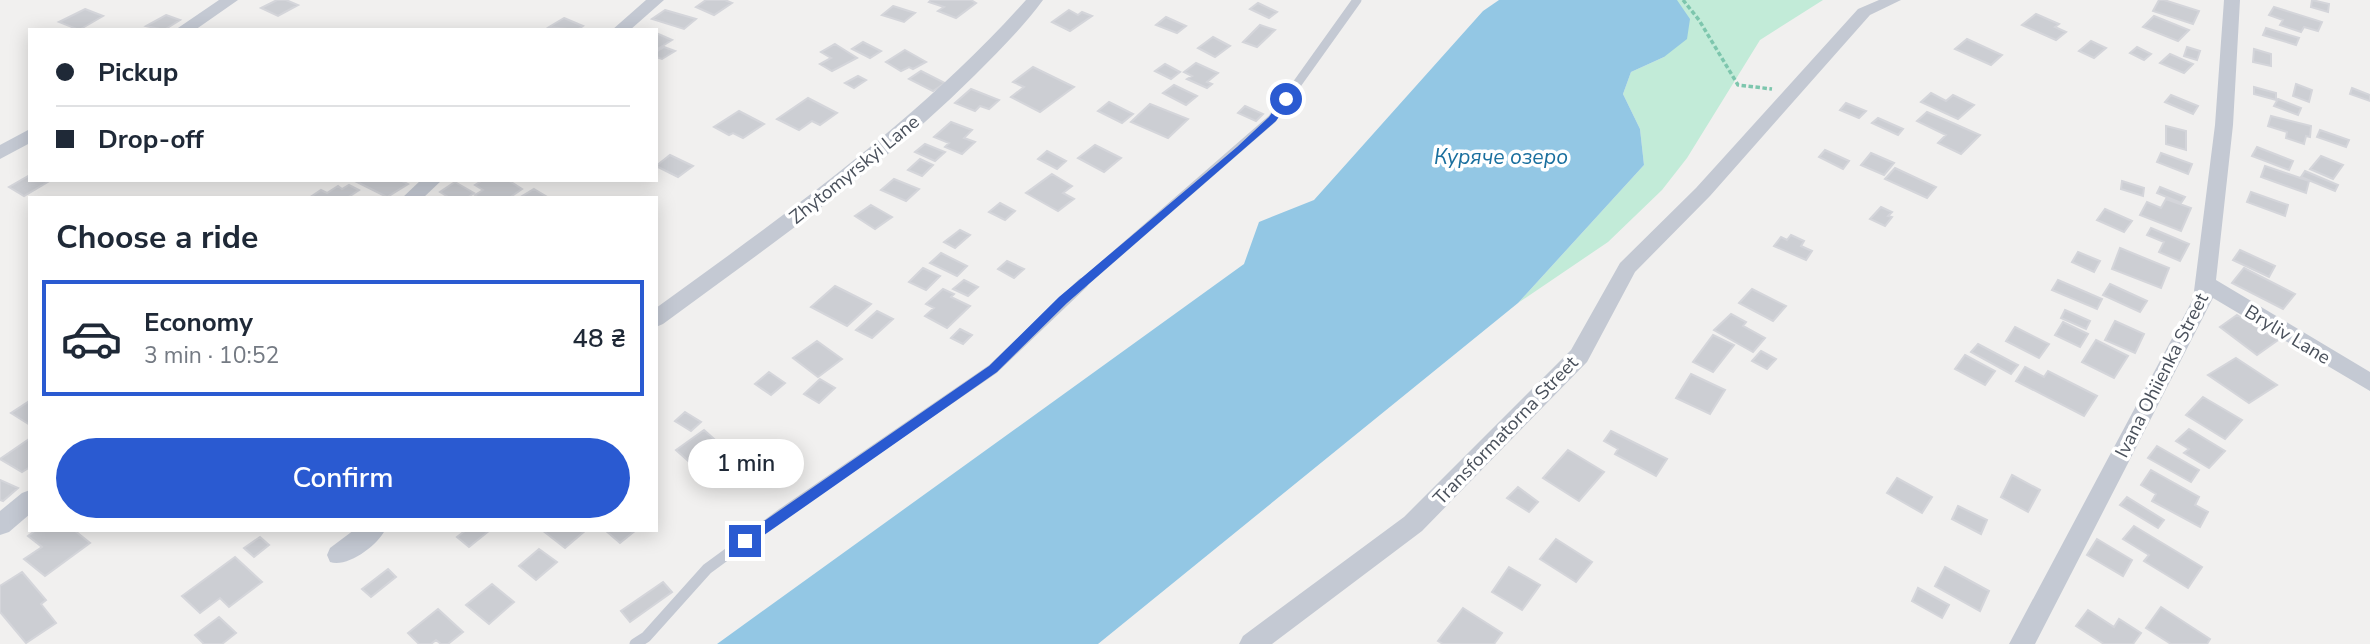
<!DOCTYPE html>
<html lang="en">
<head>
<meta charset="utf-8">
<style>
  :root { --surface:#fff; --page:#f2f2f3; --text:#1f2937; --muted:#747a83; --line:#e0e1e3; --accent:#2a5ad1 }
  body { margin:0; font-family:"Nunito Sans",sans-serif; background:var(--page); color:var(--text); height:100vh; display:flex; flex-direction:column; font-size:26px; white-space:nowrap }
  * { box-sizing:border-box; margin:0 }
  p { font-size:23px; color:var(--muted) }
  .icon { flex:none; width:38px; height:38px; fill:none; stroke:currentColor; stroke-width:2; stroke-linecap:round; stroke-linejoin:round }
  .map { position:relative; flex:1; overflow:hidden }
  .drawer { position:absolute; left:28px; top:196px; width:630px; height:336px; display:flex; flex-direction:column; background:var(--surface); border-radius:0px; box-shadow:0 4px 18px #0003 }
  .drawer>* { flex:none }
  .guide { position:absolute; left:28px; top:28px; width:630px; height:154px; border-radius:0px; box-shadow:0 4px 18px #0003; display:grid; align-content:center; height:154px; padding:0 28px; background:var(--surface) }
  .end { position:absolute; width:32px; height:32px; margin:-16px; border:9px solid #2a5ad1; background:#fff; box-shadow:0 0 0 4px #fff }
  .from { border-radius:50% }
  .bubble { position:absolute; height:49px; border-radius:24px; background:var(--surface); box-shadow:0 4px 18px #0003; font-size:23px; font-weight:600; line-height:49px; text-align:center }
  .guide b { display:flex; align-items:center; gap:24px; height:66px; font-size:26px }
  .guide b+b { border-top:2px solid var(--line) }
  .guide i { width:18px; height:18px; background:var(--text) }
  ul { padding:0; list-style:none }
  li { display:flex; align-items:center; gap:21px; height:116px; margin:0 14px 10px; padding:0 14px; border:4px solid transparent; border-radius:0px }
  li div { flex:1 }
  li b { display:block; font-size:26px }
  li em { font-style:normal; font-weight:600 }
  li.current { border-color:var(--accent) }
  li>.icon { width:63px; height:63px; stroke-width:1.5 }
  h2 { padding:0 28px; font-size:32px; line-height:84px }
  .action { display:flex; gap:14px; margin-top:auto; padding:14px 28px }
  .action a { flex:1; height:80px; border-radius:42px; background:var(--accent); color:#fff; font-size:28px; font-weight:600; line-height:80px; text-align:center }
  .map>svg:first-child { display:block }
  .green { fill:#c2ebd8 }
  .water { fill:#93c7e4 }
  .building { fill:#ccced3; stroke:#d4d5da; stroke-width:2 }
  .lines { fill:none; stroke-linecap:round; stroke-linejoin:round }
  .path { stroke:#7dc6ad; stroke-width:3.5; stroke-dasharray:4.5 2.5; stroke-linecap:butt }
  .lane-far1 { stroke:#c4c9d3; stroke-width:9 }
  .lane { stroke:#c4c9d3; stroke-width:11 }
  .street { fill:#c4c9d3; fill-rule:evenodd }
  .route { fill:#2a5ad1 }
  .labels { text-anchor:middle; stroke-width:7; stroke-linejoin:round; paint-order:stroke }
  .street-label { font-size:19px; fill:#49505b; stroke:#fff }
  .water-label { font-size:21px; font-style:italic; fill:#196f9e; stroke:#fff }
</style>
</head>
<body>
<div class="map">
<svg width="2370" height="644" viewBox="0 0 2370 644">
  <rect width="100%" height="100%" fill="#f1f0ef"/>
  <path class="green" d="M1677 0H1823L1760 40 1687 158 1662 190 1608 242 1518 303 1644 165 1640 129 1623 94 1631 72 1664 57Z"/>
  <path class="water" d="M1499 0H1677L1690 19 1687 39 1664 57 1631 72 1623 94 1640 129 1644 165 1518 303 1098 644H717L1244 264 1259 222 1314 200 1483 11Z"/>
  <path class="building" d="M277 0H286L298 5 278 16 261 8Z
    M706 0H725L732 3 714 15 696 7Z
    M931 0H971L976 3 956 18 938 11 944 7 929 2Z
    M2159 0H2164L2199 11 2193 24 2153 11Z
    M2312 0 2329 4 2328 12 2311 7Z
    M1258 3 1277 12 1269 18 1250 9Z
    M893 6 915 13 904 22 882 15Z
    M2274 7 2322 22 2318 31 2304 27 2301 32 2280 25 2283 20 2269 15Z
    M85 9 103 16 79 30 59 22Z
    M665 10 696 19 684 29 652 19Z
    M1069 10 1078 15 1082 12 1092 16 1070 31 1052 22Z
    M2036 14 2059 24 2055 27 2066 32 2056 40 2022 25Z
    M166 15 180 20 164 30 146 26Z
    M2154 16 2189 30 2178 41 2143 27Z
    M1166 17 1186 26 1177 33 1156 25Z
    M564 18 583 26 577 30 549 27Z
    M1260 25 1275 30 1257 47 1243 42Z
    M2266 28 2299 38 2296 45 2263 35Z
    M656 33 672 40 656 50Z
    M1213 37 1230 46 1215 57 1198 48Z
    M1967 39 2002 55 1991 65 1955 49Z
    M2091 41 2106 48 2094 58 2079 51Z
    M863 42 881 51 870 58 852 49Z
    M835 44 857 58 832 71 820 64 831 58 821 52Z
    M664 47 675 51 662 59 656 57V52Z
    M2137 47 2151 54 2144 60 2130 53Z
    M2187 47 2200 51 2197 60 2184 56Z
    M2254 49 2271 54V66L2253 62Z
    M905 50 926 62 913 69 909 67 901 71 886 62Z
    M2170 54 2193 64 2184 73 2160 63Z
    M1196 63 1218 73 1207 82 1212 84 1207 88 1187 79 1192 76 1184 72Z
    M1165 64 1180 72 1171 79 1155 71Z
    M1033 67 1074 87 1040 112 1011 97 1024 87 1013 82Z
    M921 71 945 83 933 91 909 79Z
    M858 76 866 80 854 88 845 83Z
    M2296 84 2312 90 2309 102 2293 96Z
    M1174 85 1197 96 1186 105 1163 93Z
    M2254 87 2276 93V100L2254 94Z
    M2352 88 2370 95V101L2350 94Z
    M971 89 999 100 989 109 980 106 975 111 955 103Z
    M1931 93 1946 101 1953 95 1974 105 1958 119 1921 102Z
    M2171 95 2198 106 2193 114 2165 102Z
    M808 98 837 113 820 125 812 121 799 130 777 119Z
    M2278 99 2301 108 2298 115 2274 106Z
    M1109 102 1133 114 1122 123 1098 111Z
    M1846 103 1866 111 1859 118 1840 110Z
    M1150 104 1188 119 1168 138 1131 122Z
    M1245 106 1263 114 1256 121 1238 113Z
    M739 111 764 124 743 138 733 133 729 135 714 127Z
    M1927 112 1955 124 1980 135 1961 154 1938 143 1946 135 1917 121Z
    M2271 116 2311 126 2310 137 2306 136 2304 144 2286 138 2287 132 2268 126Z
    M1878 118 1903 129 1898 135 1872 123Z
    M951 122 972 130 964 138 975 142 962 154 945 147 949 143 934 137Z
    M2166 126 2186 131V150L2166 144Z
    M2320 130 2349 140 2346 147 2317 137Z
    M925 144 945 152 935 161 915 152Z
    M1095 145 1121 158 1104 172 1078 158Z
    M2257 147 2293 161 2289 170 2252 156Z
    M1825 150 1849 161 1843 169 1819 157Z
    M1047 151 1066 161 1057 169 1038 159Z
    M1871 153 1894 163 1884 175 1861 165Z
    M2161 153 2192 164 2188 174 2157 162Z
    M670 155 693 166 678 177 656 166Z
    M2321 156 2343 165 2333 179 2310 169Z
    M920 159 933 165 922 176 908 170Z
    M2265 166 2309 181 2306 193 2261 177Z
    M1895 168 1936 187 1927 198 1885 179Z
    M2305 171 2338 185 2335 191 2301 177Z
    M1052 174 1072 186 1063 193 1074 199 1058 211 1026 193Z
    M30 175V180H51L24 196 9 187Z
    M894 179 919 189 906 201 881 190Z
    M353 180H400L408 184 387 197Z
    M483 180H508L522 189 509 198H479L475 195 483 190 475 185Z
    M2122 181 2144 188 2143 196 2121 189Z
    M455 182 474 193 467 198H450L440 192Z
    M349 185 359 190 347 198H309L321 190 327 193 338 186 342 189Z
    M2160 187 2185 197 2181 203 2157 193Z
    M534 189 549 198H519Z
    M2251 192 2288 205 2285 216 2247 202Z
    M2166 199 2191 208 2181 231 2140 215 2147 202 2161 208Z
    M1000 203 1015 211 1005 220 989 212Z
    M871 205 892 217 875 229 855 216Z
    M1881 207 1892 212 1888 216 1892 217 1885 226 1870 219Z
    M2105 209 2132 221 2124 232 2097 220Z
    M2151 228 2189 244 2180 261 2159 252 2164 242 2147 235Z
    M960 230 970 235 955 248 944 242Z
    M1791 235 1804 241 1801 246 1812 251 1806 260 1774 246 1781 237 1787 240Z
    M2120 248 2169 268 2161 288 2112 269Z
    M2240 250 2275 266 2269 277 2233 260Z
    M2078 252 2100 261 2094 272 2072 262Z
    M941 253 967 266 957 276 930 263Z
    M1007 261 1024 269 1014 278 998 269Z
    M923 268 940 276 926 290 909 282Z
    M2244 268 2295 294 2283 309 2232 283Z
    M964 280 978 287 968 296 953 289Z
    M2058 280 2102 299 2097 309 2052 290Z
    M2110 284 2147 301 2140 312 2103 295Z
    M835 286 871 304 847 326 811 307Z
    M943 289 954 294 951 297 970 306 947 328 925 316 934 308 926 304Z
    M1752 289 1786 306 1773 321 1739 303Z
    M2065 310 2090 321 2086 329 2061 318Z
    M877 311 893 319 872 338 856 330Z
    M1731 314 1746 322 1743 326 1765 338 1753 352 1714 330Z
    M2237 315 2278 340 2257 355 2220 327Z
    M2115 321 2144 334 2135 353 2105 340Z
    M2063 322 2088 334 2080 347 2055 335Z
    M2015 327 2049 344 2039 358 2006 341Z
    M960 329 972 335 963 344 951 338Z
    M1713 335 1734 345 1713 372 1693 362Z
    M2096 340 2128 356 2114 378 2082 362Z
    M817 341 842 359 818 377 793 358Z
    M1978 344 2018 365 2011 374 1971 352Z
    M1761 351 1776 359 1767 369 1752 361Z
    M1965 355 1995 371 1985 385 1955 369Z
    M2236 358 2277 385 2249 403 2208 375Z
    M2025 367 2044 377 2048 371 2097 396 2084 416 2016 381Z
    M769 372 785 383 771 395 755 384Z
    M1691 374 1725 390 1710 414 1676 398Z
    M820 379 835 388 819 403 804 394Z
    M2203 397 2242 420 2225 439 2186 415Z
    M28 402 30 403V425L11 413Z
    M685 412 701 422 691 431 675 421Z
    M2189 429 2225 451 2209 468 2184 453 2189 449 2176 441Z
    M704 430 723 447 695 467 676 450Z
    M1611 431 1667 459 1656 476 1615 454 1618 449 1604 441Z
    M29 439 30 467 22 472 0 459Z
    M2157 446 2199 470 2191 482 2148 458Z
    M1568 450 1604 472 1579 501 1543 478Z
    M2151 470 2199 497 2195 505 2208 512 2200 527 2152 501 2156 494 2141 485Z
    M2012 475 2040 490 2028 512 2001 497Z
    M1897 478 1932 497 1922 513 1887 493Z
    M0 480 18 488 3 501 0 500Z
    M1518 487 1538 502 1529 512 1507 498Z
    M2127 497 2164 520 2158 528 2120 505Z
    M1958 506 1987 520 1981 534 1952 519Z
    M2134 526 2202 567 2188 588 2144 561 2149 555 2123 539Z
    M36 530H74L90 543 45 576 24 559 42 547 28 536Z
    M466 530H490L469 547 457 537Z
    M542 530H586L565 548Z
    M605 530H636L620 543Z
    M260 537 269 545 254 557 244 548Z
    M1556 539 1592 562 1576 582 1540 559Z
    M2097 539 2132 560 2123 576 2087 555Z
    M539 549 557 562 536 580 519 566Z
    M235 557 262 582 229 607 220 598 200 613 182 596Z
    M1509 567 1540 585 1522 610 1492 592Z
    M1945 567 1989 591 1980 611 1935 586Z
    M388 569 396 577 371 597 362 589Z
    M22 572 46 600 41 604 56 623 26 643 0 612V586Z
    M663 582 672 592 630 622 621 611Z
    M492 584 514 602 489 624 466 605Z
    M1918 588 1949 605 1942 618 1912 601Z
    M2161 607 2210 639 2207 644H2171L2146 628Z
    M1463 608 1502 633 1494 644H1443L1438 641Z
    M438 609 463 632 448 644H441L436 640 431 644H419L408 633Z
    M2088 610 2114 627 2119 619 2141 633 2133 644H2104L2076 626Z
    M219 617 236 633 222 644H204L195 635Z"/>
  <g class="lines">
    <path class="path" d="M1683 0 1699 20 1738 85 1772 89"/>
    <path class="lane-far1" d="M1081 285 1272 119 1357 0"/>
    <path class="lane" d="M635 644 646 637 707 569 783 513 993 369 1083 283"/>
    <path class="street" d="M219 0H238L195 30H175Z
      M646 0H664L630 30H612Z
      M1026 0H1043C1023 27 999 51 975 75 881 169 770 245 663 324L656 327V308C787 213 918 121 1026 0Z
      M1879 0H1901L1870 15 1710 196 1635 272 1587 362 1422 531 1272 644H1239L1243 636 1404 517 1571 350 1620 263 1696 188 1858 9Z
      M2224 0H2240L2233 125 2216 280 2370 372V391L2213 298 2035 644H2009L2193 299 2215 125Z
      M30 129V143L0 159V145Z
      M421 180H442L423 198H402Z
      M30 490V514L9 532 0 535V511L22 493Z
      M354 530H385C377 546 347 568 330 562L327 555 330 548Z"/>
  </g>
  <path class="route" d="M1283 97 1291 99 1276 121 1067 303 997 372 750 545H741V537L989 366 1059 297 1237 147 1269 117Z"/>
  <g class="labels">
    <g class="street-label">
      <text transform="translate(854 169) rotate(-39)" y="7">Zhytomyrskyi Lane</text>
      <text transform="translate(2288 334) rotate(31)" y="7">Bryliv Lane</text>
      <text transform="translate(2161 375) rotate(-63)" y="7">Ivana Ohiienka Street</text>
      <text transform="translate(1505 430) rotate(-46)" y="7">Transformatorna Street</text>
    </g>
    <g class="water-label">
      <text x="1501" y="164">Куряче озеро</text>
    </g>
  </g>
</svg>
<i class="end from" style="left:1286px;top:99px"></i>
<i class="end" style="left:745px;top:541px"></i>
<div class="bubble" style="left:688px;top:439px;width:116px">1 min</div>
<div class="guide">
<b><i class="from"></i>Pickup</b>
<b><i></i>Drop-off</b>
</div>
<section class="drawer">
<h2>Choose a ride</h2>
<ul>
<li class="current"><svg class="icon" aria-label="car" viewBox="0 0 24 24"><path d="M5 17H2v-5l4-1 3-4h7l3 4 3 1v5h-3M9 17h6M6 11h13"/><circle cx="7" cy="17" r="2"/><circle cx="17" cy="17" r="2"/></svg><div><b>Economy</b><p>3 min · 10:52</p></div><em>48 ₴</em></li>
</ul>
<div class="action"><a>Confirm</a></div>
</section>
</div>
</body>
</html>
